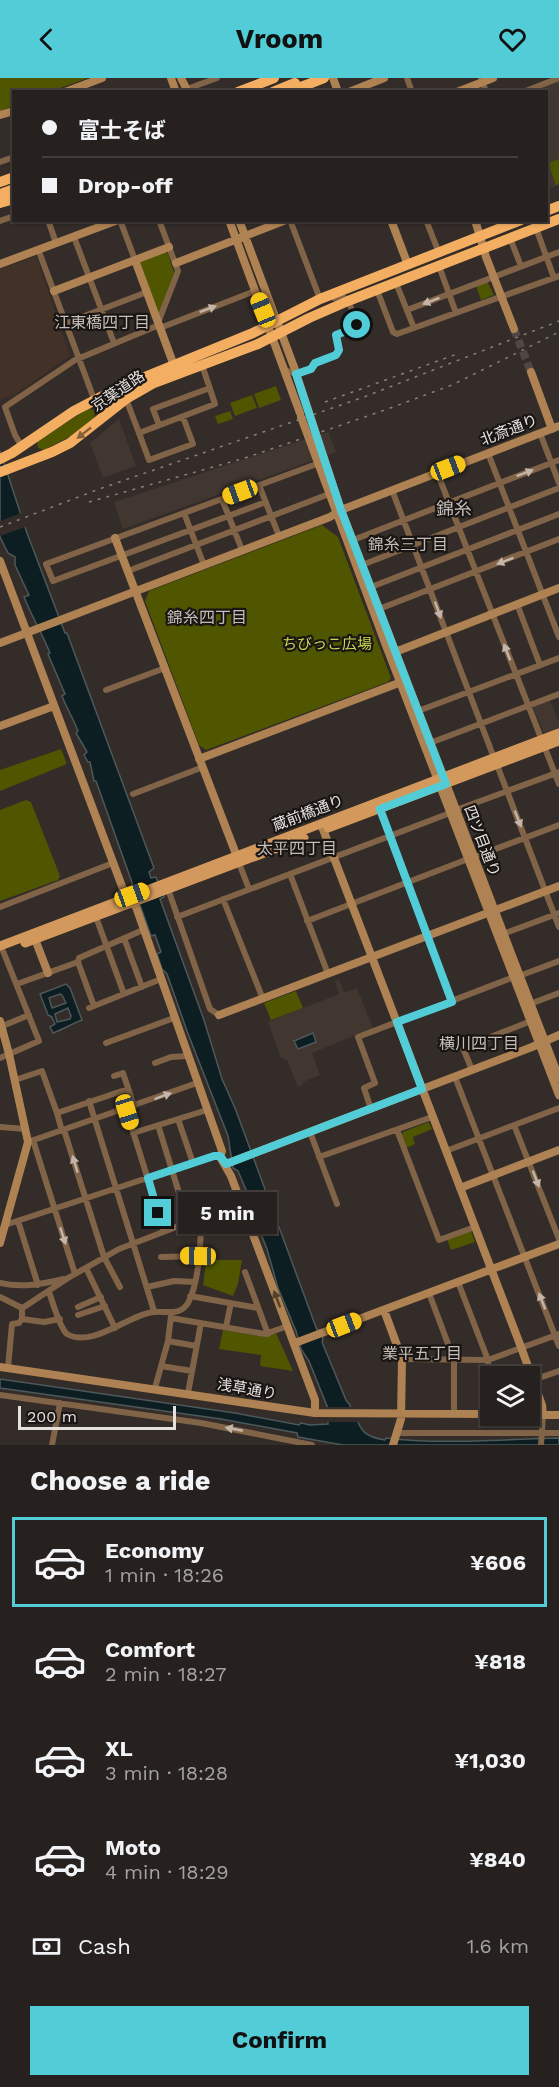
<!DOCTYPE html>
<html lang="en">
<head>
<meta charset="utf-8">
<style>
  :root { --surface:#26211e; --page:#322e2b; --text:#f1f3f6; --muted:#a4a3a4; --line:#423e3c; --accent:#52ccd6 }
  body { margin:0; font-family:"Work Sans","Noto Sans JP",sans-serif; background:var(--page); color:var(--text); height:100vh; display:flex; flex-direction:column; font-size:22px; white-space:nowrap }
  * { box-sizing:border-box; margin:0 }
  p { font-size:20px; color:var(--muted) }
  .icon { flex:none; width:33px; height:33px; fill:none; stroke:currentColor; stroke-width:2; stroke-linecap:round; stroke-linejoin:round }
  .map { position:relative; height:1367px; overflow:hidden }
  .drawer { display:flex; flex-direction:column; background:var(--surface); flex:1 }
  .drawer>* { flex:none }
  .hud { position:absolute; left:12px; top:12px; width:536px; height:132px; border-radius:0px; box-shadow:0 2px 4px #0004,0 0 0 2px var(--line); display:grid; align-content:center; height:132px; padding:0 30px; background:var(--surface) }
  .controls { position:absolute; left:480px; top:1288px; display:grid; gap:12px }
  .controls a { display:grid; place-items:center; width:60px; height:60px; border-radius:0px; background:var(--surface); box-shadow:0 2px 4px #0004,0 0 0 2px var(--line); font-size:30px }
  .scale { position:absolute; left:18px; bottom:15px; width:158px; box-sizing:border-box; padding-left:6px; border:3px solid #e6e1df; border-top:0; font-size:16px; line-height:21px; white-space:nowrap; color:#e6e1df; -webkit-text-stroke:4px #181513; paint-order:stroke }
  .end { position:absolute; width:27px; height:27px; margin:-14px; border:8px solid #52ccd6; background:#111; box-shadow:0 0 0 3px #111 }
  .from { border-radius:50% }
  .bubble { position:absolute; height:42px; border-radius:0px; background:var(--surface); box-shadow:0 2px 4px #0004,0 0 0 2px var(--line); font-size:20px; font-weight:700; line-height:42px; text-align:center }
  .car { position:absolute; width:18px; height:36px; margin:-18px -9px; border-radius:8px; box-shadow:0 0 4px 2px #0007; background:linear-gradient(#f5c518 24%,#345 0 40%,#f5c518 0 76%,#345 0 86%,#f5c518 0) }
  .hud b { display:flex; align-items:center; gap:21px; height:57px; font-size:22px }
  .hud b+b { border-top:2px solid var(--line) }
  .hud i { width:15px; height:15px; background:var(--text) }
  ul { padding:0; list-style:none }
  li { display:flex; align-items:center; gap:18px; height:90px; margin:0 12px 9px; padding:0 18px; border:3px solid transparent; border-radius:0px }
  li div { flex:1 }
  li b { display:block; font-size:22px }
  li em { font-style:normal; font-weight:700 }
  li.on { border-color:var(--accent) }
  li>.icon { width:54px; height:54px; stroke-width:1.5 }
  h2 { padding:0 30px; font-size:27px; line-height:72px }
  .pay { display:flex; align-items:center; gap:15px; height:66px; padding:0 30px; font-size:22px }
  .pay p { margin-inline-start:auto }
  .action { display:flex; gap:12px; margin-top:auto; padding:12px 30px }
  .action a { flex:1; height:69px; border-radius:0px; background:var(--accent); color:#111; font-size:24px; font-weight:700; line-height:69px; text-align:center }
  header { display:flex; justify-content:space-between; align-items:center; height:78px; padding:0 30px; background:var(--accent); color:#111; font-size:27px; font-weight:700 }
  .map>svg:first-child { display:block }
  .built { fill:#423630 }
  .medical { fill:#413126 }
  .green { fill:#505500 }
  .water { fill:#0c1e21; stroke:#4d585a; stroke-width:1.5; fill-rule:evenodd }
  .pier { fill:#332c28 }
  .lines { fill:none; stroke-linecap:round; stroke-linejoin:round }
  .secondary-tunnel { stroke:#4e4743; stroke-width:8; stroke-dasharray:8 4; stroke-linecap:butt }
  .street { stroke:#816448; stroke-width:6 }
  .secondary { stroke:#af8253; stroke-width:8 }
  .primary { stroke:#d3995c; stroke-width:9 }
  .highway { stroke:#f4ae62; stroke-width:10 }
  .rail { stroke:#87817e; stroke-width:1.5; stroke-dasharray:3 6; stroke-linecap:butt }
  .oneway { fill:#c3b5aa }
  .oneway2 { fill:#86623a }
  .oneway3 { fill:#54412d }
  .route { stroke:#52ccd6; stroke-width:8 }
  .labels { text-anchor:middle; stroke-width:4.5; stroke-linejoin:round; paint-order:stroke }
  .street-label { font-size:15px; fill:#e6e1df; stroke:#181513 }
  .park-label { font-size:15px; fill:#ccd754; stroke:#181513 }
  .neighbourhood-label { font-size:16px; fill:#c6bdb8; stroke:#181513 }
  .quarter-label { font-size:18px; fill:#c6bdb8; stroke:#181513 }
</style>
</head>
<body>
<header><svg class="icon" aria-label="back" viewBox="0 0 24 24"><path d="M15 5l-7 7 7 7"/></svg>Vroom<svg class="icon" aria-label="heart" viewBox="0 0 24 24"><path d="M12 20l-8-8c-3-5 5-10 8-4 3-6 11-1 8 4z"/></svg></header>
<div class="map">
<svg width="559" height="1367" viewBox="0 0 559 1367">
  <rect width="100%" height="100%" fill="#332c28"/>
  <path class="built" d="M559 3V107L550 110 546 99V14H530Z
    M119 341 136 388 103 400 90 365Z
    M328 354 336 374 123 451 114 424Z
    M550 622 559 645V650L546 655 543 654 533 628Z
    M339 901 344 915 357 910 373 950 312 975 320 997 303 1004V1007L298 1009 287 982 281 980 268 944 339 916 335 903Z"/>
  <path class="medical" d="M36 178 70 278 14 317 0 322V191Z"/>
  <path class="green" d="M0 0H88L52 13 14 14 13 28 0 33Z
    M559 81V106L556 107 548 85Z
    M165 174 168 175 174 195 159 238 139 183Z
    M487 203 494 217 481 222 476 208Z
    M276 308 281 322 259 330 254 316Z
    M252 317 257 330 235 338 230 325Z
    M89 330 95 333 94 340 71 358 44 372 38 370 37 364Z
    M230 333 233 341 218 346 215 338Z
    M322 447 338 459 391 600 388 604 206 672 199 667 145 523 149 513Z
    M61 671 67 686 0 713V692Z
    M26 722 31 724 60 798 58 802 0 823V732Z
    M296 913 303 930 271 942 264 925Z
    M429 1044 432 1051 413 1059 415 1066 406 1070 401 1058 403 1054Z
    M471 1153 475 1164 451 1172 447 1161Z
    M210 1182H242L238 1206 233 1218 203 1207 206 1184Z
    M223 1252 265 1259 276 1255 293 1293 260 1288 261 1277 219 1271Z"/>
  <path class="water" d="M0 373 27 455 65 555H67L154 790 149 794 151 800 156 799 164 819 160 821 204 942 222 1001 235 1030 317 1252H320L323 1261 322 1264 346 1322C363 1342 352 1357 385 1362L386 1360C442 1367 505 1361 559 1360V1367H343L298 1359 297 1355 221 1341 0 1310V1301L235 1335 299 1347 301 1345 310 1347 328 1346 327 1328 309 1283 301 1271 296 1253 278 1210 267 1171 257 1146 258 1140 250 1128 247 1114 238 1093 233 1090 228 1058 187 953 167 896 162 891 157 876 161 874 155 857 151 858 96 703H94L90 684H88L84 677 87 674 76 655 78 653C73 640 67 631 62 618L65 616 48 576 50 575C42 555 32 539 24 519L29 517 15 487V479L8 475 0 459Z
    M66 906 70 910 82 942C71 946 64 951 53 955L50 949 55 946 52 939 48 937 40 916ZM60 916 62 917 66 925 52 930 49 920ZM68 930 71 938 70 941 57 944 55 936Z
    M313 955 316 964 298 971 294 963Z"/>
  <path class="pier" d="M24 434 28 448 0 458V443Z
    M324 1329H355L359 1344H324L326 1336Z"/>
  <g class="lines">
    <path class="secondary-tunnel" d="M514 251 531 294"/>
    <path class="street" d="M407 0 412 14
      M481 0 486 14
      M187 11 217 0
      M523 14 559 0
      M0 84 14 79
      M48 142 56 165
      M120 142 135 182
      M290 142 320 221
      M426 142 439 175
      M0 143 14 138
      M536 150 554 200
      M74 159 114 265
      M510 160 521 188
      M38 171 94 321
      M439 188 456 235
      M396 205 414 250
      M377 212 393 254 397 256 559 198
      M407 232 559 174
      M66 245 147 214
      M158 245 178 193 159 142
      M160 250 255 213
      M285 292 296 296 311 291 315 285 334 278 339 272 336 257 356 249 357 245 348 222 340 218 334 220
      M126 321 139 355
      M183 339 193 366 149 382 139 355 215 326 202 287
      M159 347 153 331 210 310
      M540 355 559 405
      M22 369 15 357 5 329 75 282 159 247
      M488 375 559 559
      M437 394 559 706
      M259 407 279 458
      M392 412 494 680
      M222 421 242 472
      M266 424 53 503 46 486 322 384
      M184 435 204 487
      M353 462 559 382
      M362 487 559 410
      M128 493 329 416
      M371 509 559 436
      M517 526 540 587
      M379 531 559 461
      M106 612 165 590
      M418 633 559 580
      M430 665 559 616
      M497 687 559 849
      M133 716 203 689
      M380 731 452 924
      M456 732 559 694
      M474 779 559 747
      M239 785 249 811
      M290 796 328 896
      M168 811 210 931 219 937
      M223 821 263 921
      M0 829 113 785
      M96 839 124 916
      M177 839 450 735
      M307 843 468 781
      M503 856 559 835
      M124 860 142 909
      M78 884 79 880 143 852
      M519 898 559 883
      M17 906 78 884 94 928
      M530 926 559 915
      M89 930 161 901
      M0 949 29 937
      M106 965 174 940
      M0 980 39 963 3 873
      M155 985 171 979 187 978
      M472 992 463 970 531 943
      M114 998 123 995 134 1028
      M455 999 559 1268
      M15 1002 42 993 57 1035 128 1011
      M89 1023 154 1233
      M126 1031 164 1153
      M371 1031 364 1010 375 1005 358 959 514 899
      M57 1035 62 1053
      M178 1041 193 1085
      M158 1047 188 1144
      M514 1047 559 1161
      M0 1049 26 1051
      M64 1052 104 1179 120 1209
      M397 1052 439 1162 475 1149
      M310 1054 337 1126
      M133 1055 207 1032
      M33 1062 75 1196
      M28 1064 197 1005
      M446 1073 559 1030
      M319 1079 432 1039
      M18 1143 38 1207
      M5 1147 214 1078 220 1079
      M161 1179 198 1178
      M86 1190 115 1250
      M245 1194 268 1256
      M458 1204 488 1282 489 1336
      M0 1205C22 1210 42 1206 64 1201
      M147 1209 174 1203 195 1204
      M49 1214C52 1222 60 1251 67 1256 93 1271 130 1235 155 1234 167 1233 180 1238 188 1225 200 1203 200 1163 202 1138
      M429 1215 454 1282V1336
      M190 1218 258 1230
      M0 1219 22 1230 24 1229 68 1200 119 1171 241 1124
      M78 1229 101 1219
      M22 1230V1241L44 1244 60 1241
      M78 1237 105 1228
      M171 1240 265 1256 288 1248
      M226 1249 231 1225
      M168 1263 196 1268
      M402 1281 488 1282 559 1256
      M161 1288 192 1293
      M8 1290 12 1246 19 1245 22 1241
      M533 1302 559 1293
      M155 1310 168 1263 171 1238
      M188 1315 201 1245
      M0 1317 201 1345 312 1367
      M397 1355H559
      M52 1367 60 1325
      M541 1367 543 1337"/>
    <path class="secondary" d="M171 0 176 14
      M181 0 188 14
      M333 0 338 14
      M65 14 102 0
      M349 14 384 0
      M457 14 493 0
      M0 37 14 33
      M229 142 300 335
      M239 142 294 289 341 432 559 1000
      M391 142 408 187
      M475 142 486 179 514 251
      M135 182 176 293
      M176 185 286 142
      M0 186 118 142
      M54 213 169 169
      M531 294 552 351
      M301 339 387 570 559 1017
      M115 460 239 784
      M0 483 126 819 136 829 222 1073 220 1079 231 1098 315 1322V1335
      M0 565 330 439 341 432 559 348
      M390 576 559 510
      M0 648 54 628
      M199 681 404 603
      M321 746 521 1269 542 1327 543 1337
      M33 856 48 895
      M219 937 559 808
      M0 943 9 976 28 1064 0 1165
      M226 1086 532 969 559 957
      M460 1110 559 1072
      M384 1232 402 1281 401 1341 393 1367
      M295 1265 559 1166
      M0 1289 315 1335 490 1336
      M530 1337H559"/>
    <path class="primary" d="M328 750 559 663
      M25 865 304 760
      M0 868 559 655"/>
    <path class="highway" d="M238 14 274 0
      M273 14 295 5
      M288 14 324 0
      M0 104 14 99
      M0 116 14 111
      M0 125 14 121
      M546 133 559 128
      M0 381 12 375 74 333 118 310 253 255 320 221 521 142
      M0 394 52 374 70 365 126 321 154 305 258 266 309 240 348 223 559 141"/>
    <path class="rail" d="M325 324 457 276
      M89 424 245 380 385 332 452 307 559 254
      M0 449 102 410 364 319 559 243"/>
  </g>
  <defs><path id="oneway-solid" d="M-6-.8H1V-3.2L6.5 0L1 3.2V.8H-6Z" transform="scale(1.5)"/></defs>
  <g class="oneway">
    <use href="#oneway-solid" transform="translate(431 223) rotate(159)"/>
    <use href="#oneway-solid" transform="translate(208 231) rotate(-21)"/>
    <use href="#oneway-solid" transform="translate(525 395) rotate(-21)"/>
    <use href="#oneway-solid" transform="translate(505 483) rotate(159)"/>
    <use href="#oneway-solid" transform="translate(438 532) rotate(70)"/>
    <use href="#oneway-solid" transform="translate(507 574) rotate(-111)"/>
    <use href="#oneway-solid" transform="translate(518 741) rotate(69)"/>
    <use href="#oneway-solid" transform="translate(163 1018) rotate(-20)"/>
    <use href="#oneway-solid" transform="translate(75 1086) rotate(-107)"/>
    <use href="#oneway-solid" transform="translate(536 1101) rotate(69)"/>
    <use href="#oneway-solid" transform="translate(63 1158) rotate(72)"/>
    <use href="#oneway-solid" transform="translate(542 1223) rotate(-111)"/>
    <use href="#oneway-solid" transform="translate(234 1351) rotate(-169)"/>
  </g>
  <use class="oneway2" href="#oneway-solid" transform="translate(84 355) rotate(142)"/>
  <use class="oneway3" href="#oneway-solid" transform="translate(277 1221) rotate(-111)"/>
  <g class="lines">
    <path class="route" d="M158 1135 148 1100 214 1078H220L226 1086 422 1011 397 944 452 924 380 731 446 706 341 432 296 296 311 291 315 285 336 277 339 272 336 257 354 250 357 247"/>
  </g>
  <g class="labels">
    <g class="street-label">
      <text transform="translate(118 313) rotate(-34)" y="5">京葉道路</text>
      <text transform="translate(509 352) rotate(-21)" y="5">北斎通り</text>
      <text transform="translate(308 735) rotate(-21)" y="5">蔵前橋通り</text>
      <text transform="translate(482 763) rotate(69)" y="5">四ツ目通り</text>
      <text transform="translate(247 1311) rotate(10)" y="5">浅草通り</text>
    </g>
    <g class="park-label">
      <text x="327" y="571">ちびっこ広場</text>
    </g>
    <g class="neighbourhood-label">
      <text x="102" y="250">江東橋四丁目</text>
      <text x="408" y="472">錦糸三丁目</text>
      <text x="207" y="545">錦糸四丁目</text>
      <text x="297" y="776">太平四丁目</text>
      <text x="479" y="971">横川四丁目</text>
      <text x="422" y="1281">業平五丁目</text>
    </g>
    <g class="quarter-label">
      <text x="454" y="437">錦糸</text>
    </g>
  </g>
</svg>
<div class="controls">
<a><svg class="icon" aria-label="layers" viewBox="0 0 24 24"><path d="M12 4l9 5-9 5-9-5zM3 14l9 5 9-5"/></svg></a>
</div>
<div class="scale">200 m</div>
<i class="end from" style="left:357px;top:247px"></i>
<i class="end" style="left:158px;top:1135px"></i>
<div class="bubble" style="left:178px;top:1114px;width:99px">5 min</div>
<i class="car" style="left:263px;top:232px;rotate:338deg"></i>
<i class="car" style="left:448px;top:390px;rotate:69deg"></i>
<i class="car" style="left:240px;top:414px;rotate:250deg"></i>
<i class="car" style="left:132px;top:817px;rotate:70deg"></i>
<i class="car" style="left:127px;top:1034px;rotate:163deg"></i>
<i class="car" style="left:198px;top:1178px;rotate:271deg"></i>
<i class="car" style="left:344px;top:1247px;rotate:69deg"></i>
<div class="hud">
<b><i class="from"></i>富士そば</b>
<b><i></i>Drop-off</b>
</div>
</div>
<section class="drawer">
<h2>Choose a ride</h2>
<ul>
<li class="on"><svg class="icon" aria-label="car" viewBox="0 0 24 24"><path d="M5 17H2v-5l4-1 3-4h7l3 4 3 1v5h-3M9 17h6M6 11h13"/><circle cx="7" cy="17" r="2"/><circle cx="17" cy="17" r="2"/></svg><div><b>Economy</b><p>1 min · 18:26</p></div><em>¥606</em></li>
<li><svg class="icon" aria-label="car" viewBox="0 0 24 24"><path d="M5 17H2v-5l4-1 3-4h7l3 4 3 1v5h-3M9 17h6M6 11h13"/><circle cx="7" cy="17" r="2"/><circle cx="17" cy="17" r="2"/></svg><div><b>Comfort</b><p>2 min · 18:27</p></div><em>¥818</em></li>
<li><svg class="icon" aria-label="car" viewBox="0 0 24 24"><path d="M5 17H2v-5l4-1 3-4h7l3 4 3 1v5h-3M9 17h6M6 11h13"/><circle cx="7" cy="17" r="2"/><circle cx="17" cy="17" r="2"/></svg><div><b>XL</b><p>3 min · 18:28</p></div><em>¥1,030</em></li>
<li><svg class="icon" aria-label="car" viewBox="0 0 24 24"><path d="M5 17H2v-5l4-1 3-4h7l3 4 3 1v5h-3M9 17h6M6 11h13"/><circle cx="7" cy="17" r="2"/><circle cx="17" cy="17" r="2"/></svg><div><b>Moto</b><p>4 min · 18:29</p></div><em>¥840</em></li>
</ul>
<div class="pay"><svg class="icon" aria-label="cash" viewBox="0 0 24 24"><path d="M3 7h18v10H3z"/><circle cx="12" cy="12" r="2"/></svg>Cash<p>1.6 km</p></div>
<div class="action"><a>Confirm</a></div>
</section>
</body>
</html>
